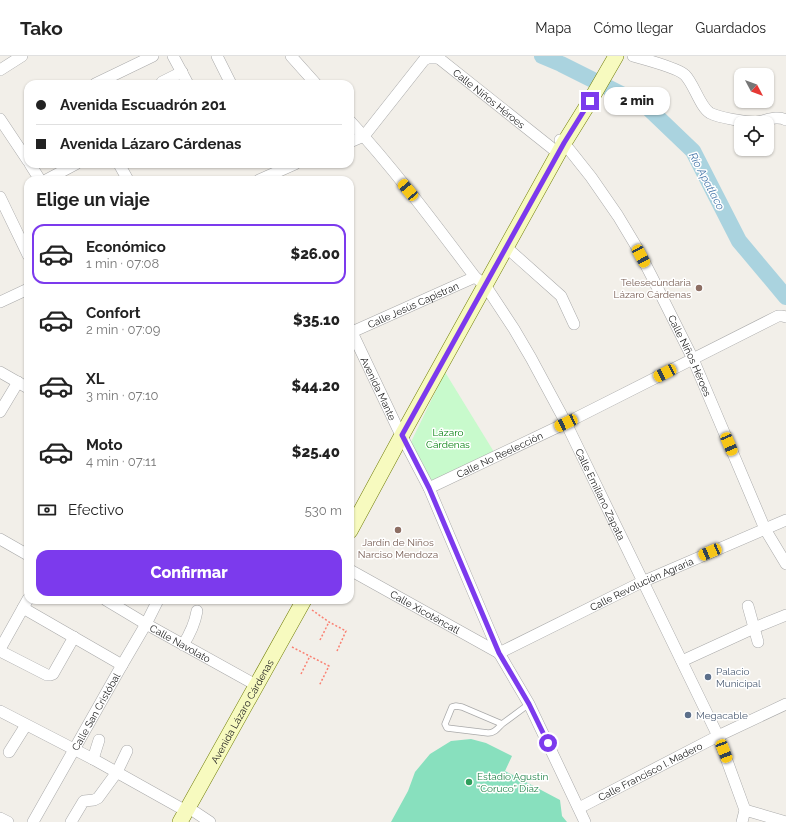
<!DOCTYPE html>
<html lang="es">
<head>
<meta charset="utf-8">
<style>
  :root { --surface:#fff; --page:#f2f2f2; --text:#222; --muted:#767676; --line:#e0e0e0; --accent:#7c3aed }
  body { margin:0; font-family:Raleway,sans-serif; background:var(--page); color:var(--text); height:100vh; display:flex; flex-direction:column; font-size:15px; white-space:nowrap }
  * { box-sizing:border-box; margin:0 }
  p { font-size:13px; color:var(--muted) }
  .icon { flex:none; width:22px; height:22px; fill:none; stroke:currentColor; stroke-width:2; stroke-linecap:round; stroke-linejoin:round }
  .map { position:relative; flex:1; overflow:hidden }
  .details { position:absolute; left:24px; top:120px; width:330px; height:428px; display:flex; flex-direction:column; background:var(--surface); border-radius:12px; box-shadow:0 1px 3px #0004 }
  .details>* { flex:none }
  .banner { position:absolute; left:24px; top:24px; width:330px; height:88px; border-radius:12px; box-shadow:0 1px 3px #0004; display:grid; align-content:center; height:88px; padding:0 12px; background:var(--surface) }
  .needle { width:26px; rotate:131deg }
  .tools { position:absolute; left:734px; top:12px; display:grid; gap:8px }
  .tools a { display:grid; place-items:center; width:40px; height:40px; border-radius:8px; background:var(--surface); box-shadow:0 1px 3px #0004; font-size:20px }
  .end { position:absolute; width:18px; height:18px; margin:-9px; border:5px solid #7c3aed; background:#fff; box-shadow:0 0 0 2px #fff }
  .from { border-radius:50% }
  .bubble { position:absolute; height:28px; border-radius:12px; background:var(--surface); box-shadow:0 1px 3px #0004; font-size:13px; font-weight:800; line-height:28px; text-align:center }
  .car { position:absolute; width:12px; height:24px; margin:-12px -6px; border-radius:5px; box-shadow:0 0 3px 1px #0007; background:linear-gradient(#f5c518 24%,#345 0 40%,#f5c518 0 76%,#345 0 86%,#f5c518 0) }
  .banner b { display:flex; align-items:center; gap:14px; height:38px; font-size:15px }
  .banner b+b { border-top:1px solid var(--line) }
  .banner i { width:10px; height:10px; background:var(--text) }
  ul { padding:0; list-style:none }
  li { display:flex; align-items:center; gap:12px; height:60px; margin:0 8px 6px; padding:0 4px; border:2px solid transparent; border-radius:12px }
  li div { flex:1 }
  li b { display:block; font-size:15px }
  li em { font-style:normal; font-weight:800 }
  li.selected { border-color:var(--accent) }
  li>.icon { width:36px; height:36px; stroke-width:1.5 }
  h2 { padding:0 12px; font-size:18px; line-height:48px }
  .pay { display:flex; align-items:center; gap:10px; height:44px; padding:0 12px; font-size:15px }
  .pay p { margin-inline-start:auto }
  .action { display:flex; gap:8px; margin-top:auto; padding:8px 12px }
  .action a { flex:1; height:46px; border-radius:12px; background:var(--accent); color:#fff; font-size:16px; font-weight:800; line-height:46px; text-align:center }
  header { display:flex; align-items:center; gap:24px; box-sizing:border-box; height:56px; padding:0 20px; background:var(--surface); border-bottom:1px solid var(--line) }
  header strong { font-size:19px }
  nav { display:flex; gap:22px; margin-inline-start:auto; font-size:14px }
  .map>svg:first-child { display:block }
  .park { fill:#c8facc }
  .pitch { fill:#88e0be }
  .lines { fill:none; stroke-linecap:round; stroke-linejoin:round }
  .river { stroke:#aad3df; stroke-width:16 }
  .lane-casing { stroke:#a9a9a9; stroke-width:7 }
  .street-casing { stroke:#a9a9a9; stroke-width:12 }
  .secondary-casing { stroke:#707d05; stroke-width:16 }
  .path { stroke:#fa8072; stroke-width:1.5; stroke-dasharray:2 2; stroke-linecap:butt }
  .lane { stroke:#fff; stroke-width:5.5 }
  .street { stroke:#fff; stroke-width:11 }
  .secondary { stroke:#f7fabf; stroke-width:15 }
  .route { stroke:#7c3aed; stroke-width:5 }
  .education-dot { fill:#8d6e63; stroke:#fff; stroke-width:1.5 }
  .service-dot { fill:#5c6f8a; stroke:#fff; stroke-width:1.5 }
  .leisure-dot { fill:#2e9e5b; stroke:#fff; stroke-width:1.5 }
  .labels { text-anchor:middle; stroke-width:3; stroke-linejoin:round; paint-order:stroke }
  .street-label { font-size:10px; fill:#222; stroke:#fff }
  .education-label { font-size:10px; fill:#785e54; stroke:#fff; text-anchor:end }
  .park-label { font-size:10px; fill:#0c8416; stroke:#fff }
  .service-label { font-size:10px; fill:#4e5e75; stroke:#fff; text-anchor:start }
  .leisure-label { font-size:10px; fill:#27864d; stroke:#fff; text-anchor:start }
  .water-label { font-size:11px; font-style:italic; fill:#4a7aab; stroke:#fff }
</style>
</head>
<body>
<header>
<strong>Tako</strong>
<nav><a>Mapa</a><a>Cómo llegar</a><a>Guardados</a></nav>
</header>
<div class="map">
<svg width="786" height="766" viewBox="0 0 786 766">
  <rect width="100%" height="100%" fill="#f2efe9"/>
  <path class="park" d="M445 316 494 396 431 425 411 386Z"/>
  <path class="pitch" d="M471 683 486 687 512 700 505 715 560 744 562 760 567 766H391L408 735 415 716 430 698 451 685Z"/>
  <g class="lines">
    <path class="river" d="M542 0 561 8 647 51 693 95 739 185 786 241"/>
    <defs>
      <path id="lane" d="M502 668C498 672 495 677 488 677L447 672 445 668 452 651 456 650 462 651 502 668 529 648"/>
      <g id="street">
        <path d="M173 0 188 28"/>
        <path d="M217 0 231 28"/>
        <path d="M291 0 316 28"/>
        <path id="s1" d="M436 0 558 97"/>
        <path d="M633 0C644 3 678 12 685 19 694 28 700 51 710 57 720 62 745 66 756 66 766 65 776 59 786 64"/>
        <path d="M0 14 22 0"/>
        <path d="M162 26 182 16"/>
        <path d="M95 28 153 0"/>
        <path d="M0 63 28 105"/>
        <path id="s2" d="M350 65C395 114 435 168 475 221L485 229 514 273 531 302 566 367 718 680 745 754 742 766"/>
        <path id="s3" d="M560 84 564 87 591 121 618 160 636 190 652 221 693 303 765 473 786 508"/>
        <path d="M350 86 364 80 424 4 428 2H439"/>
        <path d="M30 108 40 124"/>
        <path d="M119 108 128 124"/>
        <path d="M46 124 76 108"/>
        <path d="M259 124 295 108"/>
        <path d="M0 141 28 199"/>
        <path d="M506 191 561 240 574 268"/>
        <path d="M0 246 28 233"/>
        <path id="s4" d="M350 272 397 371 429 432 499 597 529 648 585 766"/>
        <path id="s5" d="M350 275 352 276 475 221"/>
        <path d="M0 316 28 332"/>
        <path d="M0 356 18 326"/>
        <path id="s6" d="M429 432 566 367 778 260H782L786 261"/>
        <path d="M0 483 28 499"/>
        <path id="s7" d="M350 514 499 597 642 526 786 464"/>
        <path id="s8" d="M106 544 146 568 256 629"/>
        <path d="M748 550 758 586"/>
        <path d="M23 552 122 609"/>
        <path d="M183 589C190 578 195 567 197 555"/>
        <path d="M0 593 28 543"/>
        <path d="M0 595 47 619H50L53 618 74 581"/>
        <path d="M682 605 754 572 786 559"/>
        <path d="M0 655 93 703 186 755"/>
        <path d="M9 696 26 669"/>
        <path d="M93 703 99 684"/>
        <path id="s9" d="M579 752 718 680 786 648"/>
        <path d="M745 754 786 766"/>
        <path d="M195 756 210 766"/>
        <path d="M0 762 8 766"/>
        <path id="s10" d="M33 766 122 609 146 568 158 544"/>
        <path d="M71 766 83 746 84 745 94 744 98 742 117 716 127 695"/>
      </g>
      <g id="secondary">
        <path d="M350 475 402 379 564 87 590 45 616 0"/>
        <path id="s11" d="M180 766 304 544"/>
      </g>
    </defs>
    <use href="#lane" class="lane-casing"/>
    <use href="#street" class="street-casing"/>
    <use href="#secondary" class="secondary-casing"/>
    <path class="path" d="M312 554 329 566 346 575 337 595
      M320 584 329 566
      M292 591 329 610 319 630
      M301 618 310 600"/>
    <use href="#lane" class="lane"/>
    <use href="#street" class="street"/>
    <use href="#secondary" class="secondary"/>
  </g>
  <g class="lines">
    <path class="route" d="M548 687 529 648 499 597 429 432 402 379 564 87 590 45"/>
  </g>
  <g class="education-dot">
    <circle cx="699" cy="232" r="4"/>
    <circle cx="398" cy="474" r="4"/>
  </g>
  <g class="service-dot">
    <circle cx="708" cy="621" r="4"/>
    <circle cx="688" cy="659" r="4"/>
  </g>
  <circle class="leisure-dot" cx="469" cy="726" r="4"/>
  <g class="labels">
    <g class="street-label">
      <text dy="4" stroke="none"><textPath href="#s1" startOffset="68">Calle Niños Héroes</textPath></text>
      <text dy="4" stroke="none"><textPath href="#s5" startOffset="69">Calle Jesús Capistran</textPath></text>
      <text dy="4" stroke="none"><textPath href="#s3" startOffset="253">Calle Niños Héroes</textPath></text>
      <text dy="4" stroke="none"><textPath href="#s4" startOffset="67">Avenida Mante</textPath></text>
      <text dy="4" stroke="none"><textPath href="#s6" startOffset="78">Calle No Reelección</textPath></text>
      <text dy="4" stroke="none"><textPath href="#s2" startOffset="452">Calle Emiliano Zapata</textPath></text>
      <text dy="4" stroke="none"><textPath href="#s7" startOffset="329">Calle Revolución Agraria</textPath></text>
      <text dy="4" stroke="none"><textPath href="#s7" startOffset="86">Calle Xicoténcatl</textPath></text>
      <text dy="4" stroke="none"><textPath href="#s8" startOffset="86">Calle Navolato</textPath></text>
      <text dy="4" stroke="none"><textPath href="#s10" startOffset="127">Calle San Cristóbal</textPath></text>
      <text dy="4" stroke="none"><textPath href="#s11" startOffset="127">Avenida Lázaro Cárdenas</textPath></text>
      <text dy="4" stroke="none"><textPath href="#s9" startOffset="80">Calle Francisco I. Madero</textPath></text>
    </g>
    <g class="education-label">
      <text x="691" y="230">Telesecundaria<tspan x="691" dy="12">Lázaro Cárdenas</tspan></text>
      <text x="398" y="490" text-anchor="middle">Jardín de Niños<tspan x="398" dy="12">Narciso Mendoza</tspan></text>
    </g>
    <g class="park-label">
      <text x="448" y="380">Lázaro<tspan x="448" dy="12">Cárdenas</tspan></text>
    </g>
    <g class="service-label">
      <text x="716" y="619">Palacio<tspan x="716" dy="12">Municipal</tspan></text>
      <text x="696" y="663">Megacable</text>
    </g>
    <g class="leisure-label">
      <text x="477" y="724">Estadio Agustín<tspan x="477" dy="12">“Coruco” Díaz</tspan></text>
    </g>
    <g class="water-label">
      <text transform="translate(707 125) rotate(62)" y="4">Río Apatlaco</text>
    </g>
  </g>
</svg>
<div class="tools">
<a><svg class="needle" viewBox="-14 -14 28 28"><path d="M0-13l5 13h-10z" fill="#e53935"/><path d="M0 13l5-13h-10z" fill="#767676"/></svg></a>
<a><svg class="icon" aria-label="locate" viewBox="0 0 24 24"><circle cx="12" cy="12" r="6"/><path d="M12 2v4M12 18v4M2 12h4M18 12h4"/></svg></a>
</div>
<i class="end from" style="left:548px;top:687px"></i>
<i class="end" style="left:590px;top:45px"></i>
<div class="bubble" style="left:604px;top:31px;width:66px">2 min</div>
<i class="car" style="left:408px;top:134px;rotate:320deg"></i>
<i class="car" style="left:641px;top:200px;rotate:152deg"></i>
<i class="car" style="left:665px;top:317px;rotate:243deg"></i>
<i class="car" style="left:566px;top:367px;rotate:245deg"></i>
<i class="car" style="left:729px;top:388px;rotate:157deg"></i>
<i class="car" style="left:710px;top:496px;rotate:247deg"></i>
<i class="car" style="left:724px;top:695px;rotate:159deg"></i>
<div class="banner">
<b><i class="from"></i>Avenida Escuadrón 201</b>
<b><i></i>Avenida Lázaro Cárdenas</b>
</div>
<section class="details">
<h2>Elige un viaje</h2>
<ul>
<li class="selected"><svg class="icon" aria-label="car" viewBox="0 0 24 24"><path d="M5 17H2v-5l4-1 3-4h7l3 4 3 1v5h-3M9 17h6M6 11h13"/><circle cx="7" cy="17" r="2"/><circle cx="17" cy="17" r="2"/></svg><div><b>Económico</b><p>1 min · 07:08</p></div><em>$26.00</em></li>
<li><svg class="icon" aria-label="car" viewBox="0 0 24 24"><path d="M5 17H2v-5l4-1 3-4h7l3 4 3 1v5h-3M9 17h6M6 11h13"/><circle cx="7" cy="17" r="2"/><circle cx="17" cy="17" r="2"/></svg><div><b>Confort</b><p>2 min · 07:09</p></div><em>$35.10</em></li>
<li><svg class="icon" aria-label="car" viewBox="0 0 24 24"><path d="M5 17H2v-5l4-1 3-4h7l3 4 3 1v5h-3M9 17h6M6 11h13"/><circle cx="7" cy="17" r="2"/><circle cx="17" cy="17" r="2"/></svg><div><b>XL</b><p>3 min · 07:10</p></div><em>$44.20</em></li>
<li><svg class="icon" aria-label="car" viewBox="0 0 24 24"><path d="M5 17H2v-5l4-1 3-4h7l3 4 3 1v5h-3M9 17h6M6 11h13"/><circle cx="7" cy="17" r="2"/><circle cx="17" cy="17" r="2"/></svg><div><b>Moto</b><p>4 min · 07:11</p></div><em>$25.40</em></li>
</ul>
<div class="pay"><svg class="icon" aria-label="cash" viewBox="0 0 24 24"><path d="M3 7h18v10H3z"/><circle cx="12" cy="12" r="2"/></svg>Efectivo<p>530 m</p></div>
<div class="action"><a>Confirmar</a></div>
</section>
</div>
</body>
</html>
